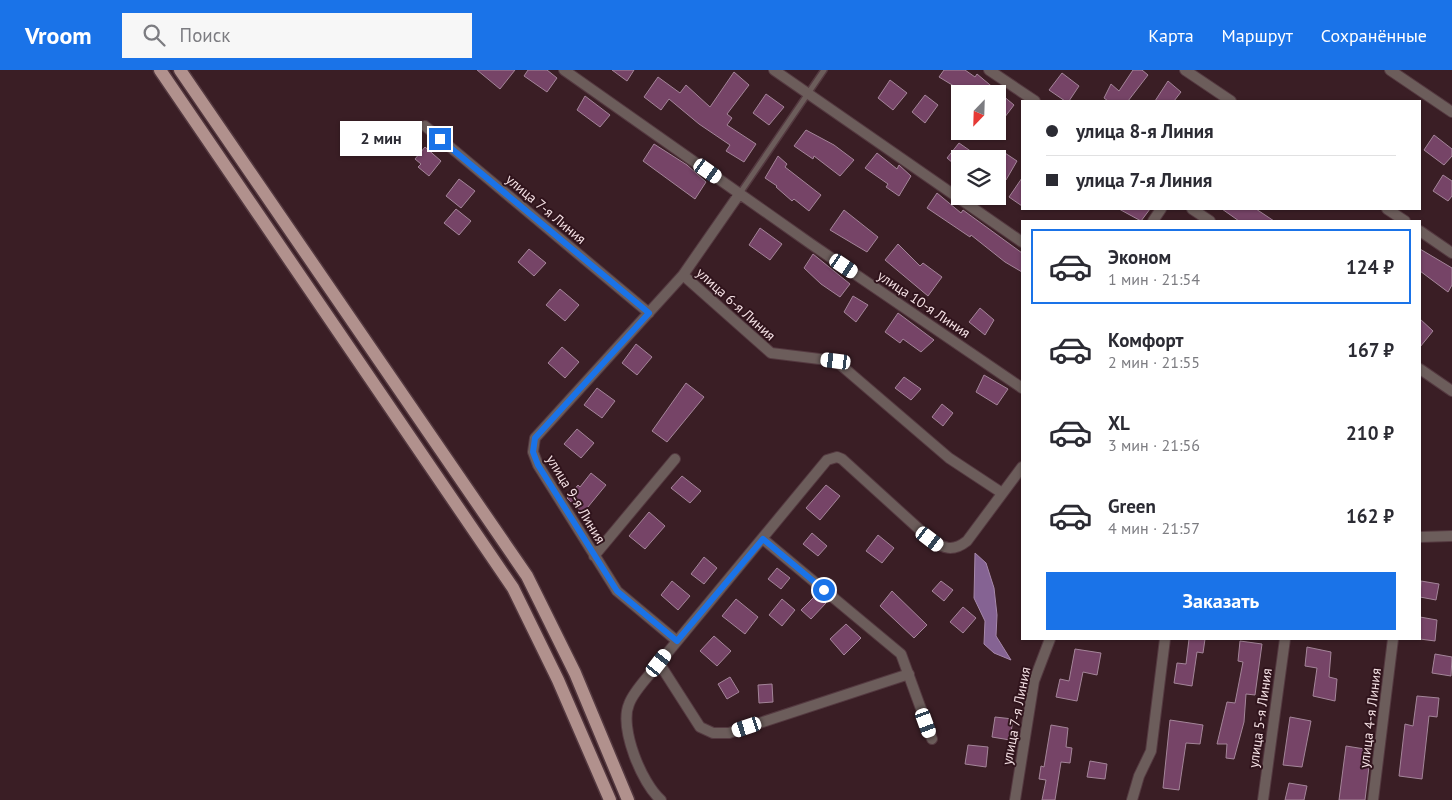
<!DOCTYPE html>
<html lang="ru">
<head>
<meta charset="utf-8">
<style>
  :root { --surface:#fff; --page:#f7f7f7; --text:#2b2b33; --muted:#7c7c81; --line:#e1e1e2; --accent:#1a73e8 }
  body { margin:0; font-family:"PT Sans",sans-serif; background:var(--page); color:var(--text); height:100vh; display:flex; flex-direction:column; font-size:19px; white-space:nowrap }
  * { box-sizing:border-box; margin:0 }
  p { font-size:16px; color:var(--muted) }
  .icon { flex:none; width:28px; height:28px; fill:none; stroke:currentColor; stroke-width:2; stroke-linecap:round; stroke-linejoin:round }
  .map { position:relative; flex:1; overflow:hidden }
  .drawer { position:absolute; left:1021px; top:150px; width:400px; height:420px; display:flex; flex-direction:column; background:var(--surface); border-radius:0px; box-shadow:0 1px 4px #0004 }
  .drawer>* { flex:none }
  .banner { position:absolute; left:1021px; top:30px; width:400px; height:110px; border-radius:0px; box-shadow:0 1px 4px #0004; display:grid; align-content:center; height:110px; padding:0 25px; background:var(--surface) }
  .needle { width:32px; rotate:203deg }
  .tools { position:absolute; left:951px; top:15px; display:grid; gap:10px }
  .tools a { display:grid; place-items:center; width:55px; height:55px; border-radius:0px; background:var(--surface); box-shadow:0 1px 4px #0004; font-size:25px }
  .end { position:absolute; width:22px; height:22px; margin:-11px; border:6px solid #1a73e8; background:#fff; box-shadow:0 0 0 2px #fff }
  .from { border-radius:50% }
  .bubble { position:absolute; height:35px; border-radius:0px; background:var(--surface); box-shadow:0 1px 4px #0004; font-size:16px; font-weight:700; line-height:35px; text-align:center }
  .car { position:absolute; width:15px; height:30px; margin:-15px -8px; border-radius:6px; box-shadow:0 0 4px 1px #0007; background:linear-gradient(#fff 24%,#345 0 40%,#fff 0 76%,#345 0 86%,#fff 0) }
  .banner b { display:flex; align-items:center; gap:18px; height:48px; font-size:19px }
  .banner b+b { border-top:1px solid var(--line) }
  .banner i { width:12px; height:12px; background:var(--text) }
  ul { padding:9px 0 0; list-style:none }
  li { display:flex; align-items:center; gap:15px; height:75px; margin:0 10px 8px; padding:0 15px; border:2px solid transparent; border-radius:0px }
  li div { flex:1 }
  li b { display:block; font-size:19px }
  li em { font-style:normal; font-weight:700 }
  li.active { border-color:var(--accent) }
  li>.icon { width:45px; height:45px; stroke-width:1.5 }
  .cta { display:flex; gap:10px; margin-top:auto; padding:10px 25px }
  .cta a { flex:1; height:58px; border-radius:0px; background:var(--accent); color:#fff; font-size:20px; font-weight:700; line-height:58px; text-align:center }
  header { display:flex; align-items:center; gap:30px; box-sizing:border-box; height:70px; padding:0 25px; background:var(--accent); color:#fff }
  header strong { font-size:24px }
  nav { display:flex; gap:28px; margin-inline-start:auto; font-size:18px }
  .search { width:350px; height:45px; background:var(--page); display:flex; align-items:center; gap:12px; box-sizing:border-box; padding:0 18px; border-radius:0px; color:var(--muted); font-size:19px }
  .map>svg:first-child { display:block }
  .water { fill:#856393; stroke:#a688ab }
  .building { fill:#764467; stroke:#a48599 }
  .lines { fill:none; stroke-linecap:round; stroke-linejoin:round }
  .service-casing { stroke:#543940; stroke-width:8 }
  .minor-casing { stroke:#543940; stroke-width:12 }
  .primary-casing { stroke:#543940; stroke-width:15 }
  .service { stroke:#6c5d5b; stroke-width:5 }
  .minor { stroke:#6c5d5b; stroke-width:10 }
  .primary { stroke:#b1918d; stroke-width:12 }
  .route { stroke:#1a73e8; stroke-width:6 }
  .labels { text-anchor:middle; stroke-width:4; stroke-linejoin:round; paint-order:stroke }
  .street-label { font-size:14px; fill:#f4e0e4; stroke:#30141c }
</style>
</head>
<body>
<header>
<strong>Vroom</strong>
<div class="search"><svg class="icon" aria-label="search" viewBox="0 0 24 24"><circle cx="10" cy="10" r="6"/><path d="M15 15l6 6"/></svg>Поиск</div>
<nav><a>Карта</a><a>Маршрут</a><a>Сохранённые</a></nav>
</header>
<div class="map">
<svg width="1452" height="730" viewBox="0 0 1452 730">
  <rect width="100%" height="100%" fill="#3a1e25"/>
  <path class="water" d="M975 483 986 493 994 518 997 545 996 566 1011 590 994 583 984 574 985 551 974 528Z"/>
  <path class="building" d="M477 0H515L500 19Z
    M528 0H547L557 8 547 22 524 6Z
    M612 0H634L627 11Z
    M944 0H965L975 7 977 4 1014 35 998 56V24H967L939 7Z
    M1133 0H1142L1148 5 1128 31H1108L1104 28 1111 14 1119 21Z
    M734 2 749 15 727 44 732 48 727 55 756 74 744 92 726 81 730 75 699 54 669 29 661 40 644 27 658 7 680 23 686 15 710 37Z
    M1062 3 1079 16 1069 31H1065L1049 20Z
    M890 10 907 23 893 40 878 28Z
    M1168 11 1181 22 1174 31H1155Z
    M766 24 784 37 769 55 753 43Z
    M925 25 938 35 925 53 912 42Z
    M585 26 610 45 600 57 577 40Z
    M806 60 834 75 854 90 840 106 814 86 813 89 794 76Z
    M1434 65 1452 79V86L1444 95 1424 80Z
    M959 73 982 89H960V99L947 88Z
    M654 74 687 95 706 112 695 129 643 91Z
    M425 77 441 91 429 106 418 97 421 94 415 89Z
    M1002 81 1017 91 1006 110 998 104V88Z
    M877 83 897 99 899 95 911 106 899 126 886 117 888 114 865 98Z
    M778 86 787 94 785 97 821 125 809 141 794 129 792 131 776 117 777 116 765 108Z
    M1443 105 1452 111V126L1448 131 1433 121Z
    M1022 108V136L1009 127Z
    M459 109 475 121 461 138 446 126Z
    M937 123 961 143 963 140 1022 183V202L1005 192 971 165 970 167 927 138Z
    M456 139 471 151 459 165 444 153Z
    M1119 139H1150L1141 151Z
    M1222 139H1256L1274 151H1239Z
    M844 140 878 167 867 182 830 160Z
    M760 158 782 174 770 190 749 175Z
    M898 174 920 196 923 193 942 207 928 226 885 190Z
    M529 179 546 193 534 206 518 192Z
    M1420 179 1452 198V215L1448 222 1420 201Z
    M813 184 850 214 840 227 821 214 804 198Z
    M560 219 579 235 565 251 546 235Z
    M853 226 868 235 856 252 844 242Z
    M980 238 994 250 985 265 969 252Z
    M898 243 934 270 921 282 903 269 900 273 885 262Z
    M1420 249 1433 261 1420 277Z
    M636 274 652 287 637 305 622 293Z
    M562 277 579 292 565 308 548 293Z
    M984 305 1008 319 997 335 976 322Z
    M904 307 921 319 911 330 895 318Z
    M686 313 704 327 667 372 652 361Z
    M597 318 615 331 602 348 584 335Z
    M942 334 953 343 943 356 932 347Z
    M577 359 594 373 581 388 564 374Z
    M591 403 606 415 583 443 567 428 578 415 580 417Z
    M682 406 701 421 690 433 671 418Z
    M826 415 840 426 820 450 806 438Z
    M649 442 665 456 645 479 629 466Z
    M812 463 827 476 818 486 803 474Z
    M878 465 894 478 882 493 866 481Z
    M704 487 717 498 704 514 691 504Z
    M777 498 790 508 781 519 768 509Z
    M672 511 690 526 678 540 661 525Z
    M941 511 953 520 944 531 932 521Z
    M1421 511 1439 514 1436 530 1420 527Z
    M892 521 927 555 914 568 880 536Z
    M817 524 826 533 811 549 801 540Z
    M736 529 758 547 745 564 722 546Z
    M782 529 795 540 782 556 769 545Z
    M963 537 976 548 963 563 950 552Z
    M1420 547 1437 550 1435 571 1420 569Z
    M846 554 861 568 844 585 830 569Z
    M714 566 731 581 717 596 700 581Z
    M1189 569H1205L1203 583 1197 582 1192 616 1174 613 1177 593 1186 594Z
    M1240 571 1262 574 1255 625 1246 624 1244 652 1234 689 1226 688 1227 674H1217L1227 632 1235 633 1243 592 1238 591Z
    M1307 577 1331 582 1329 607 1337 609 1335 631 1313 626 1317 598 1305 596Z
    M1075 579 1101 583 1097 605 1083 602 1077 631 1056 627 1060 609 1069 611Z
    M1435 584 1452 587 1451 606 1432 603Z
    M730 607 739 622 727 629 718 614Z
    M772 614 773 632 759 633 758 615Z
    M1417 626 1439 628 1437 647 1429 646 1422 709 1399 706 1405 654 1413 656Z
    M995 647 1013 649 1010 670 992 667Z
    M1290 647 1311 651 1302 697 1283 695Z
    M1170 650 1203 655 1200 674 1186 673 1179 720 1163 718Z
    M1051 655 1068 658 1066 677 1072 678 1070 693 1061 692 1055 730H1042L1046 710 1039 709 1041 696 1044 697Z
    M968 675 988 677 986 697 965 694Z
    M1346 676 1371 680 1365 730H1339Z
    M1090 691 1107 694 1105 709 1087 707Z
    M1289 713 1307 716 1304 730H1285Z"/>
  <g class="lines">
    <defs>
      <path id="service" d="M740 123 824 0"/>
      <path id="minor" d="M564 0 811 174 1022 318
        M774 0 1022 172
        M989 0 1035 31
        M1185 0 1231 31
        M1390 0 1452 42
        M425 56 649 243
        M740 123 683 205 771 283 836 291 949 388 1002 423
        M1192 139 1210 151
        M1387 139 1405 151
        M1153 151 1161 139
        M1420 161 1452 183
        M1420 299 1452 321
        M1420 467 1452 466
        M763 469 901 584 932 669
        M594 486 675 389
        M677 571 617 521 538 395 533 382 535 368 683 205
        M659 593C650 605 634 620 629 634 619 658 642 714 661 730
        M909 604 729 663H713L700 657 659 593 827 390 837 387 842 389 930 469C944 479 953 482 967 471L1022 397
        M1015 730 1034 611 1050 569
        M1132 730 1139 706 1151 681 1165 569
        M1263 730 1285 569
        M1373 730 1393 569"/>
      <path id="primary" d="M160 0 513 518 558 610 610 730
        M180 0 527 506 575 603 628 730"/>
    </defs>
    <use href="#service" class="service-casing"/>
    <use href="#minor" class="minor-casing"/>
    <use href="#primary" class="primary-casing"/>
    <use href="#service" class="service"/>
    <use href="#minor" class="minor"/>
    <use href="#primary" class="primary"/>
  </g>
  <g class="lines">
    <path class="route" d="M440 69 649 243 535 368 533 382 538 395 617 521 677 571 763 469 824 520"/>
  </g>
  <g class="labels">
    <g class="street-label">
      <text transform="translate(546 139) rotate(40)" y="5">улица 7-я Линия</text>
      <text transform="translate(736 234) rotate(42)" y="5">улица 6-я Линия</text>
      <text transform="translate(924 234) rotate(34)" y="5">улица 10-я Линия</text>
      <text transform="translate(576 429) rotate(59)" y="5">улица 9-я Линия</text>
      <text transform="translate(1016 646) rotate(-79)" y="5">улица 7-я Линия</text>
      <text transform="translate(1260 648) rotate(-82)" y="5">улица 5-я Линия</text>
      <text transform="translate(1370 648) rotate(-83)" y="5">улица 4-я Линия</text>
    </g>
  </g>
</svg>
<div class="tools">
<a><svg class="needle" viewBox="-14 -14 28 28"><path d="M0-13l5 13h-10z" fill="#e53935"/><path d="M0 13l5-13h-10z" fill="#7c7c81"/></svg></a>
<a><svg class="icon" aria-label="layers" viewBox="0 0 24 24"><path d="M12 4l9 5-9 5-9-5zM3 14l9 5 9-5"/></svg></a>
</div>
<i class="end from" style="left:824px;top:520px"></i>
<i class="end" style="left:440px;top:69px"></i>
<div class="bubble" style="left:340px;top:51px;width:82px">2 мин</div>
<i class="car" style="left:708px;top:101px;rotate:125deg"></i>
<i class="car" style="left:844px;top:196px;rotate:124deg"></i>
<i class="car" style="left:836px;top:291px;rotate:277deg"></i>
<i class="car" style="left:930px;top:469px;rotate:127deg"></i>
<i class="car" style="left:659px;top:593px;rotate:38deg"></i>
<i class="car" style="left:926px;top:653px;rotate:160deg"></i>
<i class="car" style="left:747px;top:657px;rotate:252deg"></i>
<div class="banner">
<b><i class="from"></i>улица 8-я Линия</b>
<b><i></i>улица 7-я Линия</b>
</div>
<section class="drawer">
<ul>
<li class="active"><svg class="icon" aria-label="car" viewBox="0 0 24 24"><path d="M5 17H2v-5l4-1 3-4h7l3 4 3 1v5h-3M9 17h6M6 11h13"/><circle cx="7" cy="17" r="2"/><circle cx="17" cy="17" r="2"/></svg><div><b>Эконом</b><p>1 мин · 21:54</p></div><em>124 ₽</em></li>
<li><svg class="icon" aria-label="car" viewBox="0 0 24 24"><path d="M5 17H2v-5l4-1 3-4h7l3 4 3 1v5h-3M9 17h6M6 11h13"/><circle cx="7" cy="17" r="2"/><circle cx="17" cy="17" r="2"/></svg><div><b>Комфорт</b><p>2 мин · 21:55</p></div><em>167 ₽</em></li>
<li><svg class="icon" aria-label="car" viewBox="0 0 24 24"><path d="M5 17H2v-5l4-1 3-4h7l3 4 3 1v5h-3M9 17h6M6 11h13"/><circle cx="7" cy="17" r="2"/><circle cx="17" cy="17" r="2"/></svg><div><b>XL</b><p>3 мин · 21:56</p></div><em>210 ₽</em></li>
<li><svg class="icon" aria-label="car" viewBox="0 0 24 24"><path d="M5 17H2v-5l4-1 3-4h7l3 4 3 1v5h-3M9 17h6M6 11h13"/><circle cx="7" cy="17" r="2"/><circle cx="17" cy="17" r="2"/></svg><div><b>Green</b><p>4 мин · 21:57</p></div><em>162 ₽</em></li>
</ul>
<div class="cta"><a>Заказать</a></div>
</section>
</div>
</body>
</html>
